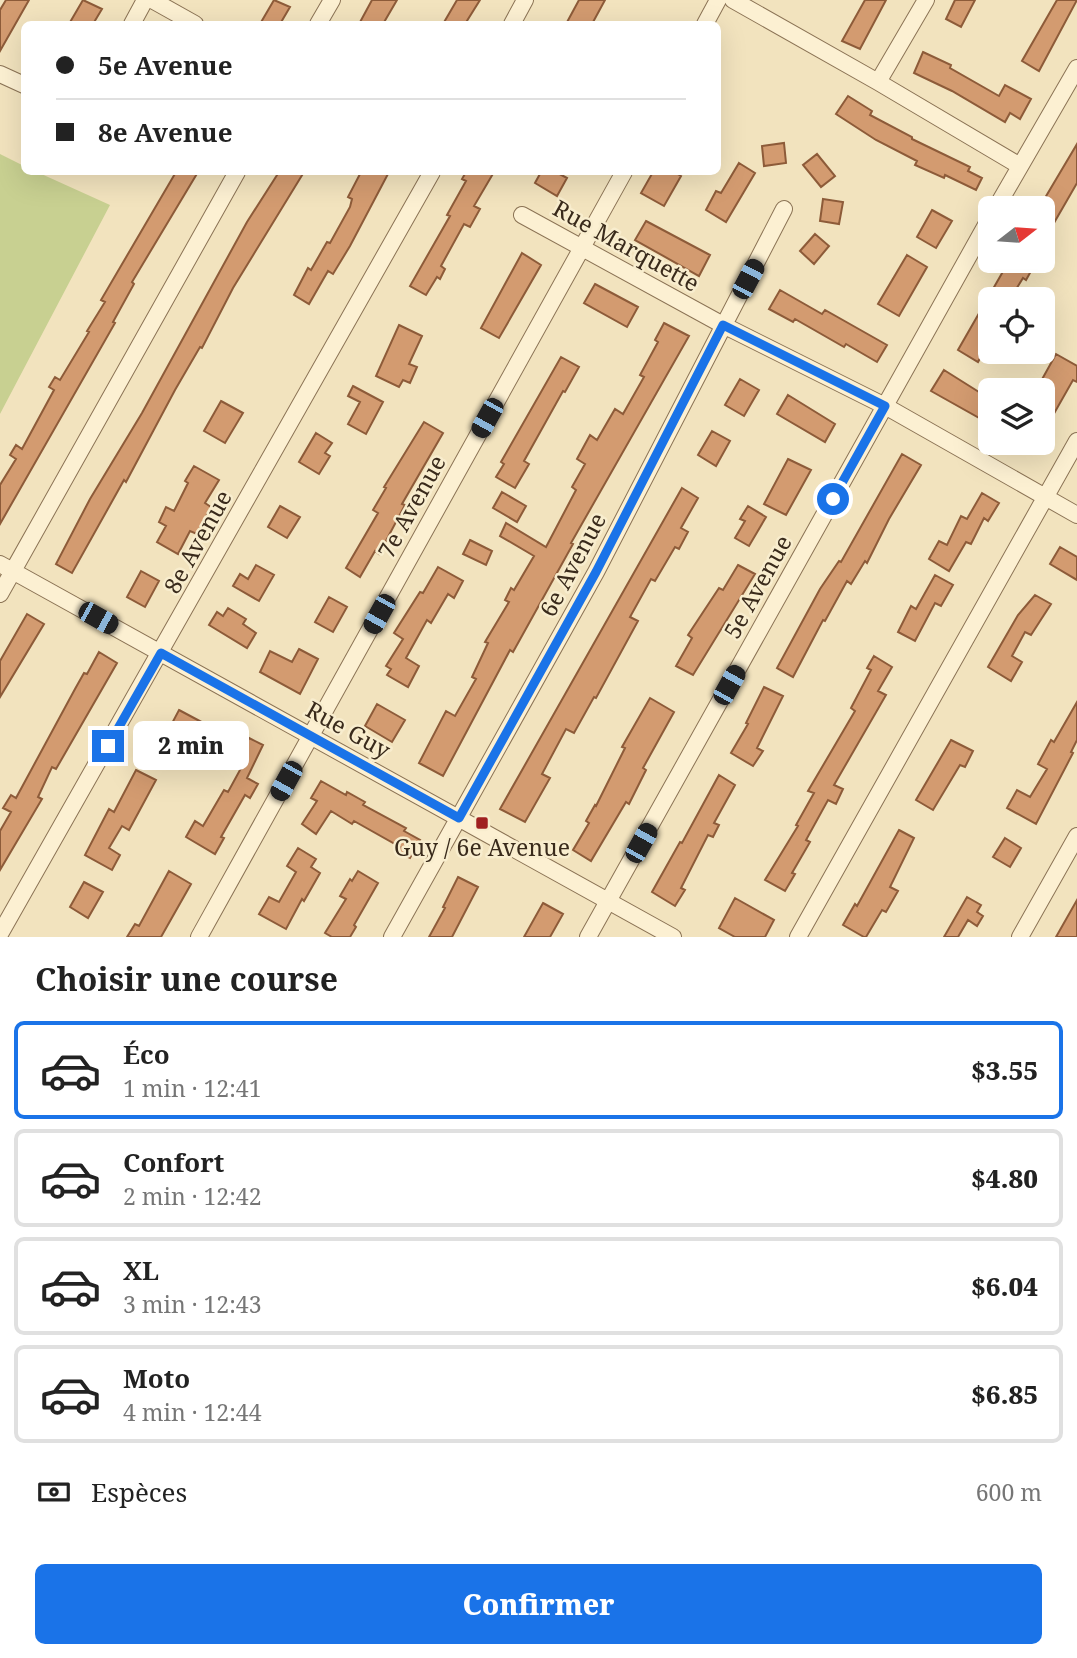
<!DOCTYPE html>
<html lang="fr">
<head>
<meta charset="utf-8">
<style>
  :root { --surface:#fff; --page:#f2f2f2; --text:#222; --muted:#767676; --line:#e0e0e0; --accent:#1a73e8 }
  body { margin:0; font-family:"Noto Serif",serif; background:var(--page); color:var(--text); height:100vh; display:flex; flex-direction:column; font-size:26px; white-space:nowrap }
  * { box-sizing:border-box; margin:0 }
  p { font-size:23px; color:var(--muted) }
  .icon { flex:none; width:38px; height:38px; fill:none; stroke:currentColor; stroke-width:2; stroke-linecap:round; stroke-linejoin:round }
  .map { position:relative; height:937px; overflow:hidden }
  .sheet { display:flex; flex-direction:column; background:var(--surface); flex:1 }
  .sheet>* { flex:none }
  .hud { position:absolute; left:21px; top:21px; width:700px; height:154px; border-radius:10px; box-shadow:0 7px 28px #0002; display:grid; align-content:center; height:154px; padding:0 35px; background:var(--surface) }
  .needle { width:46px; rotate:73deg }
  .controls { position:absolute; left:978px; top:196px; display:grid; gap:14px }
  .controls a { display:grid; place-items:center; width:77px; height:77px; border-radius:10px; background:var(--surface); box-shadow:0 7px 28px #0002; font-size:35px }
  .end { position:absolute; width:32px; height:32px; margin:-16px; border:9px solid #1a73e8; background:#fff; box-shadow:0 0 0 4px #fff }
  .from { border-radius:50% }
  .bubble { position:absolute; height:49px; border-radius:10px; background:var(--surface); box-shadow:0 7px 28px #0002; font-size:23px; font-weight:800; line-height:49px; text-align:center }
  .car { position:absolute; width:21px; height:42px; margin:-21px -10px; border-radius:9px; box-shadow:0 0 5px 2px #0007; background:linear-gradient(#222 24%,#8ab4d8 0 40%,#222 0 76%,#8ab4d8 0 86%,#222 0) }
  .hud b { display:flex; align-items:center; gap:24px; height:66px; font-size:26px }
  .hud b+b { border-top:2px solid var(--line) }
  .hud i { width:18px; height:18px; background:var(--text) }
  ul { padding:0; list-style:none }
  li { display:flex; align-items:center; gap:21px; height:98px; margin:0 14px 10px; padding:0 21px; border:4px solid var(--line); border-radius:10px }
  li div { flex:1 }
  li b { display:block; font-size:26px }
  li em { font-style:normal; font-weight:800 }
  li.selected { border-color:var(--accent) }
  li>.icon { width:63px; height:63px; stroke-width:1.5 }
  h2 { padding:0 35px; font-size:32px; line-height:84px }
  .pay { display:flex; align-items:center; gap:18px; height:77px; padding:0 35px; font-size:26px }
  .pay p { margin-inline-start:auto }
  .action { display:flex; gap:14px; margin-top:auto; padding:14px 35px }
  .action a { flex:1; height:80px; border-radius:10px; background:var(--accent); color:#fff; font-size:28px; font-weight:800; line-height:80px; text-align:center }
  .map>svg:first-child { display:block }
  .green { fill:#c8d091 }
  .building { fill:#d39b70; stroke:#8d5b39; stroke-width:2 }
  .lines { fill:none; stroke-linecap:round; stroke-linejoin:round }
  .minor-casing { stroke:#8b7355; stroke-width:18 }
  .minor { stroke:#fcf0d2; stroke-width:16 }
  .route { stroke:#1a73e8; stroke-width:9 }
  .poi-dot { fill:#a02020; stroke:#f8edce; stroke-width:2.5 }
  .labels { text-anchor:middle; stroke-width:5; stroke-linejoin:round; paint-order:stroke }
  .street-label { font-size:23px; fill:#392a1b; stroke:#f8edce }
  .poi-label { font-size:23px; fill:#392a1b; stroke:#f8edce }
</style>
</head>
<body>
<div class="map">
<svg width="1077" height="937" viewBox="0 0 1077 937">
  <rect width="100%" height="100%" fill="#f2e3be"/>
  <path class="green" d="M0 154 24 166V172H37L110 205 0 414Z"/>
  <path class="building" d="M6 0H29L0 51V10Z
    M83 0 102 9 93 24H69Z
    M274 0 290 7 280 24H260Z
    M372 0H397L383 24H359Z
    M457 0H480L465 24H443Z
    M579 0H605L592 24H566Z
    M865 0H886L860 49 842 41Z
    M955 0H975L961 27 946 19Z
    M1057 0H1077L1039 71 1022 61Z
    M923 52 951 65 950 68 999 96 1005 85 1031 99 1020 119 1010 113 1005 122 952 91 914 73Z
    M848 96 872 111 870 115 912 137V139L970 167 968 171 982 178 976 190 945 175 944 178 915 165 917 161 876 140 836 114Z
    M784 143 786 163 764 166 762 146Z
    M1077 144V183L1043 242V208H1039Z
    M817 154 835 176 821 187 803 165Z
    M739 163 755 173 726 222 706 210 716 191 721 193Z
    M176 172H198L132 282 134 284 113 322 115 323 0 524V485L16 459 10 455 16 445 22 449 54 390 49 387 55 377 60 380 89 332 87 331 105 302 101 300Z
    M279 172H304L233 288 202 348 200 347 175 390 126 482 124 480 72 573 56 564 90 499 142 413 247 222Z
    M361 172H389L350 246 333 274 328 271 309 304 294 295 308 268 311 270 327 242 330 243 350 207 352 199 348 197Z
    M466 172H494L474 206 480 209 470 227 464 224 441 266 445 269 440 279 437 277 426 295 410 286 450 216 447 215 466 181 462 179Z
    M541 172H556L567 178 557 196 535 183Z
    M653 172H674L681 176 664 206 641 193Z
    M823 199 843 202 839 224 820 221Z
    M932 210 952 221 936 248 917 237Z
    M646 221 710 255 699 276 635 240Z
    M815 234 829 246 814 264 800 251Z
    M522 253 541 265 499 338 481 328Z
    M907 255 927 267 899 316 878 304Z
    M1009 261H1029L1035 264 1026 280 1023 278 1010 299H990V340L978 362 958 350Z
    M595 284 638 307 627 327 584 303Z
    M780 290 822 314 825 310 887 345 877 362 846 344 844 347 795 319 793 322 769 309Z
    M664 323 689 336 571 543 573 544 513 652 510 650 443 776 419 763 446 711 455 716 476 679 472 677 488 643 485 642 509 602 505 600 511 588 514 590 534 556 500 536 506 523 546 547 576 490 572 487 585 464 577 459 590 435 597 440 615 409 623 414 644 377 640 375 658 342 655 340Z
    M399 325 422 336 409 364 417 367 410 383 403 380 399 387 376 376Z
    M1056 354 1077 366V382L1073 380 1043 433V385L1040 383Z
    M561 357 579 367 565 392 563 391 524 461 529 464 515 488 496 477 504 464 501 462Z
    M944 370 990 399V424L931 391Z
    M740 379 759 390 744 416 725 405Z
    M353 386 383 402 366 434 348 424 360 402 348 396Z
    M788 395 835 424 825 442 777 414Z
    M221 401 243 413 225 443 204 431Z
    M424 422 443 433 402 504 405 505 379 554 375 551 360 577 346 568 378 513 373 510 386 488 384 487Z
    M712 431 730 441 716 466 698 455Z
    M316 433 332 443 325 453 330 456 319 474 299 462Z
    M902 454 921 465 889 519 867 563 865 561 851 584 847 581 825 621 823 620 793 677 777 668 820 589 839 561 841 562Z
    M788 459 811 470 786 515 764 504Z
    M194 466 219 480 205 503 211 507 197 534 190 531 178 554 157 542 166 526 159 522 166 507 174 511 188 483 185 481Z
    M682 488 698 498 681 528 688 532 679 549 675 547 655 581 651 579 630 617 638 621 596 698 594 697 574 733 566 729 542 774 550 778 525 822 500 809Z
    M502 492 526 506 517 522 493 508Z
    M982 493 999 503 988 521 984 518 971 544 966 542 949 571 929 559 939 541 947 545 961 516 967 519Z
    M280 506 300 517 287 538 268 527Z
    M748 506 766 517 749 546 735 538 745 521 740 519Z
    M470 540 492 551 486 565 463 554Z
    M1060 547 1077 557V580L1050 564Z
    M256 565 274 575 259 601 233 586 240 574 248 579Z
    M738 565 755 574 693 675 676 666 692 638 688 635 719 588 723 590Z
    M438 567 463 581 454 598 448 594 431 623 427 620 406 658 419 666 408 687 387 675 391 669 386 666 403 639 394 633 420 592 423 593Z
    M141 571 159 581 145 607 127 597Z
    M935 575 953 585 941 606 935 603 915 641 898 632 911 606 916 609Z
    M1035 595 1051 604 1031 635 1025 632 1012 656 1022 662 1011 681 988 667 1018 615Z
    M329 597 347 607 333 632 315 622Z
    M228 608 246 619 243 624 256 633 247 648 209 625 217 612 223 616Z
    M27 614 44 624 0 697V661Z
    M299 649 318 659 300 694 260 672 270 651 292 662Z
    M99 652 117 663 56 769 52 767 38 797 42 799 0 870V831L11 812 3 808 11 795 16 798 75 689 84 673 87 674Z
    M874 656 892 667 878 691 886 695 834 785 843 789 836 804 828 800 806 840 810 842 792 873 795 874 785 891 765 880 798 826 796 825 814 793 808 791 855 711 851 708 871 670 867 668Z
    M764 687 783 696 757 748 763 751 753 766 731 753 748 724 746 723Z
    M650 698 674 712 643 768 646 770 629 804 626 802 591 861 573 850 589 823 586 821 595 805 596 806 625 748 622 747Z
    M1077 702V740L1071 752 1073 753 1036 824 1007 808 1017 790 1030 797 1047 769 1038 764 1051 740 1054 742Z
    M377 704 405 720 392 742 365 726Z
    M179 710 211 727 202 746 169 729Z
    M249 738 263 745 247 778 258 784 250 798 245 795 221 837 224 838 215 854 186 837 195 821 203 826 224 790 228 792 246 759 232 752 238 739 247 743Z
    M951 740 973 751 965 767 960 765 933 810 916 800Z
    M136 770 156 780 129 830 122 826 109 848 120 855 112 870 85 855 109 809 114 812Z
    M719 775 735 785 714 823 719 825 713 837 708 835 681 888 685 890 675 906 652 892 680 842 682 843Z
    M321 781 346 795 347 792 365 802 363 805 406 828 404 831 420 840 410 858 398 852 400 847 354 821 352 824 331 811 316 834 302 824 317 801 311 798Z
    M899 830 914 838 890 887 898 891 886 912 882 910 866 937H864L843 925 855 904 857 906Z
    M1005 838 1021 848 1010 867 993 857Z
    M298 848 316 859 311 867 320 873 304 901 302 899 286 929 259 914 269 897 279 902 296 872 287 866Z
    M169 871 191 884 161 937H127L135 924 139 926Z
    M358 871 378 883 354 925 356 927 350 937H332L325 933 346 899 340 896 350 879 352 881Z
    M458 877 478 887 452 937H429L445 908 443 907Z
    M84 882 103 892 88 918 70 907Z
    M967 897 981 905 977 912 983 916 977 926 968 920 958 937H944Z
    M735 898 774 920 765 937H735L719 928Z
    M1077 900V937H1056Z
    M543 903 563 914 550 937H524Z"/>
  <g class="lines">
    <defs>
      <path id="minor" d="M152 0 195 24
        M733 0 878 82 1020 166
        M132 24 145 0
        M318 24 332 0
        M512 24 525 0
        M705 24 718 0
        M0 74 24 85
        M878 82 926 0
        M996 208 1077 68
        M522 215 723 325 885 406 1077 515
        M0 564 673 937
        M0 594 237 172
        M0 934 432 172
        M199 937 624 172
        M392 937 596 572 784 209
        M588 937 990 218
        M798 937 1077 441
        M1020 937 1077 836"/>
    </defs>
    <use href="#minor" class="minor-casing"/>
    <use href="#minor" class="minor"/>
  </g>
  <g class="lines">
    <path class="route" d="M108 746 161 653 459 818 596 572 723 325 885 406 833 499"/>
  </g>
  <rect class="poi-dot" x="475" y="816" width="14" height="14" rx="3.5"/>
  <g class="labels">
    <g class="street-label">
      <text transform="translate(626 246) rotate(29)" y="8">Rue Marquette</text>
      <text transform="translate(412 507) rotate(-61)" y="8">7e Avenue</text>
      <text transform="translate(198 542) rotate(-61)" y="8">8e Avenue</text>
      <text transform="translate(573 565) rotate(-62)" y="8">6e Avenue</text>
      <text transform="translate(758 587) rotate(-61)" y="8">5e Avenue</text>
      <text transform="translate(348 730) rotate(29)" y="8">Rue Guy</text>
    </g>
    <g class="poi-label">
      <text x="482" y="856">Guy / 6e Avenue</text>
    </g>
  </g>
</svg>
<div class="controls">
<a><svg class="needle" viewBox="-14 -14 28 28"><path d="M0-13l5 13h-10z" fill="#e53935"/><path d="M0 13l5-13h-10z" fill="#767676"/></svg></a>
<a><svg class="icon" aria-label="locate" viewBox="0 0 24 24"><circle cx="12" cy="12" r="6"/><path d="M12 2v4M12 18v4M2 12h4M18 12h4"/></svg></a>
<a><svg class="icon" aria-label="layers" viewBox="0 0 24 24"><path d="M12 4l9 5-9 5-9-5zM3 14l9 5 9-5"/></svg></a>
</div>
<i class="end from" style="left:833px;top:499px"></i>
<i class="end" style="left:108px;top:746px"></i>
<div class="bubble" style="left:133px;top:721px;width:116px">2 min</div>
<i class="car" style="left:748px;top:279px;rotate:28deg"></i>
<i class="car" style="left:487px;top:418px;rotate:209deg"></i>
<i class="car" style="left:379px;top:614px;rotate:209deg"></i>
<i class="car" style="left:98px;top:618px;rotate:119deg"></i>
<i class="car" style="left:729px;top:685px;rotate:29deg"></i>
<i class="car" style="left:286px;top:781px;rotate:209deg"></i>
<i class="car" style="left:641px;top:843px;rotate:29deg"></i>
<div class="hud">
<b><i class="from"></i>5e Avenue</b>
<b><i></i>8e Avenue</b>
</div>
</div>
<section class="sheet">
<h2>Choisir une course</h2>
<ul>
<li class="selected"><svg class="icon" aria-label="car" viewBox="0 0 24 24"><path d="M5 17H2v-5l4-1 3-4h7l3 4 3 1v5h-3M9 17h6M6 11h13"/><circle cx="7" cy="17" r="2"/><circle cx="17" cy="17" r="2"/></svg><div><b>Éco</b><p>1 min · 12:41</p></div><em>$3.55</em></li>
<li><svg class="icon" aria-label="car" viewBox="0 0 24 24"><path d="M5 17H2v-5l4-1 3-4h7l3 4 3 1v5h-3M9 17h6M6 11h13"/><circle cx="7" cy="17" r="2"/><circle cx="17" cy="17" r="2"/></svg><div><b>Confort</b><p>2 min · 12:42</p></div><em>$4.80</em></li>
<li><svg class="icon" aria-label="car" viewBox="0 0 24 24"><path d="M5 17H2v-5l4-1 3-4h7l3 4 3 1v5h-3M9 17h6M6 11h13"/><circle cx="7" cy="17" r="2"/><circle cx="17" cy="17" r="2"/></svg><div><b>XL</b><p>3 min · 12:43</p></div><em>$6.04</em></li>
<li><svg class="icon" aria-label="car" viewBox="0 0 24 24"><path d="M5 17H2v-5l4-1 3-4h7l3 4 3 1v5h-3M9 17h6M6 11h13"/><circle cx="7" cy="17" r="2"/><circle cx="17" cy="17" r="2"/></svg><div><b>Moto</b><p>4 min · 12:44</p></div><em>$6.85</em></li>
</ul>
<div class="pay"><svg class="icon" aria-label="cash" viewBox="0 0 24 24"><path d="M3 7h18v10H3z"/><circle cx="12" cy="12" r="2"/></svg>Espèces<p>600 m</p></div>
<div class="action"><a>Confirmer</a></div>
</section>
</body>
</html>
